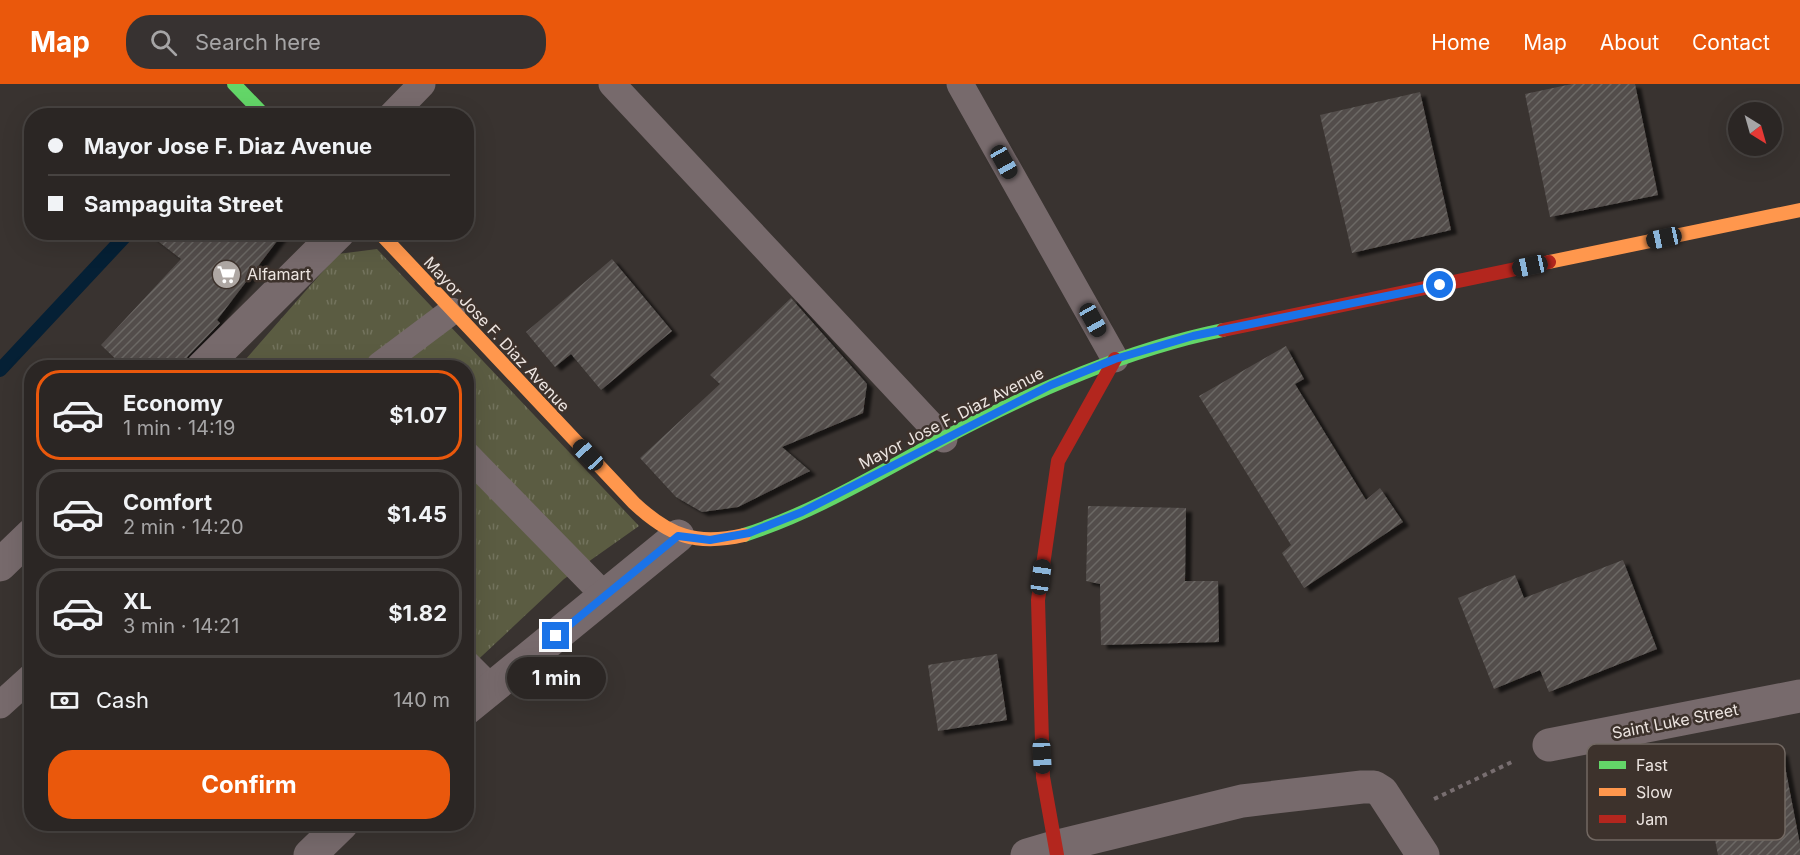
<!DOCTYPE html>
<html lang="en">
<head>
<meta charset="utf-8">
<style>
  :root { --surface:#2b2624; --page:#373231; --text:#f1f3f6; --muted:#a6a5a6; --line:#474341; --accent:#ea580c }
  body { margin:0; font-family:Inter,sans-serif; background:var(--page); color:var(--text); height:100vh; display:flex; flex-direction:column; font-size:22px; white-space:nowrap }
  * { box-sizing:border-box; margin:0 }
  p { font-size:20px; color:var(--muted) }
  .icon { flex:none; width:33px; height:33px; fill:none; stroke:currentColor; stroke-width:2; stroke-linecap:round; stroke-linejoin:round }
  .map { position:relative; flex:1; overflow:hidden }
  .sheet { position:absolute; left:24px; top:276px; width:450px; height:471px; display:flex; flex-direction:column; background:var(--surface); border-radius:24px; box-shadow:0 6px 24px #0002,0 0 0 2px var(--line) }
  .sheet>* { flex:none }
  .top-card { position:absolute; left:24px; top:24px; width:450px; height:132px; border-radius:24px; box-shadow:0 6px 24px #0002,0 0 0 2px var(--line); display:grid; align-content:center; height:132px; padding:0 24px; background:var(--surface) }
  .needle { width:39px; rotate:143deg }
  .controls { position:absolute; left:1728px; top:18px; display:grid; gap:12px }
  .controls a { display:grid; place-items:center; width:54px; height:54px; border-radius:50%; background:var(--surface); box-shadow:0 6px 24px #0002,0 0 0 2px var(--line); font-size:30px }
  .end { position:absolute; width:27px; height:27px; margin:-14px; border:8px solid #1a73e8; background:#fff; box-shadow:0 0 0 3px #fff }
  .from { border-radius:50% }
  .bubble { position:absolute; height:42px; border-radius:21px; background:var(--surface); box-shadow:0 6px 24px #0002,0 0 0 2px var(--line); font-size:20px; font-weight:700; line-height:42px; text-align:center }
  .car { position:absolute; width:18px; height:36px; margin:-18px -9px; border-radius:8px; box-shadow:0 0 4px 2px #0007; background:linear-gradient(#222 24%,#8ab4d8 0 40%,#222 0 76%,#8ab4d8 0 86%,#222 0) }
  .top-card b { display:flex; align-items:center; gap:21px; height:57px; font-size:22px }
  .top-card b+b { border-top:2px solid var(--line) }
  .top-card i { width:15px; height:15px; background:var(--text) }
  ul { padding:10px 0 0; list-style:none }
  li { display:flex; align-items:center; gap:18px; height:90px; margin:0 12px 9px; padding:0 12px; border:3px solid var(--line); border-radius:24px }
  li div { flex:1 }
  li b { display:block; font-size:22px }
  li em { font-style:normal; font-weight:700 }
  li.current { border-color:var(--accent) }
  li>.icon { width:54px; height:54px; stroke-width:1.5 }
  .pay { display:flex; align-items:center; gap:15px; height:66px; padding:0 24px; font-size:22px }
  .pay p { margin-inline-start:auto }
  .button { display:flex; gap:12px; margin-top:auto; padding:12px 24px }
  .button a { flex:1; height:69px; border-radius:24px; background:var(--accent); color:#fff; font-size:24px; font-weight:700; line-height:69px; text-align:center }
  header { display:flex; align-items:center; gap:36px; box-sizing:border-box; height:84px; padding:0 30px; background:var(--accent); color:#fff }
  header strong { font-size:28px }
  nav { display:flex; gap:33px; margin-inline-start:auto; font-size:21px }
  .search { width:420px; height:54px; background:var(--page); display:flex; align-items:center; gap:15px; box-sizing:border-box; padding:0 21px; border-radius:24px; color:var(--muted); font-size:22px }
  .map>svg:first-child { display:block }
  .grass { fill:url(#grass-tufts) }
  .lines { fill:none; stroke-linecap:round; stroke-linejoin:round }
  .stream { stroke:#052035; stroke-width:14 }
  .building { fill:url(#building-hatch); filter:url(#shadow) }
  .path { stroke:#786e70; stroke-width:4; stroke-dasharray:4.5 4.5; stroke-linecap:butt }
  .lane { stroke:#776a6c; stroke-width:27 }
  .street { stroke:#776a6c; stroke-width:33 }
  .fast { stroke:#63d668; stroke-width:14 }
  .slow { stroke:#ff974d; stroke-width:14 }
  .jam { stroke:#b3261e; stroke-width:14 }
  .route { stroke:#1a73e8; stroke-width:8 }
  .labels { text-anchor:middle; stroke-width:5; stroke-linejoin:round; paint-order:stroke }
  .poi-label { font-size:16px; fill:#ede5e1; stroke:#3d322c; text-anchor:start }
  .street-label { font-size:16px; fill:#ede5e1; stroke:#3d322c }
  .key { fill:#3d322c; stroke:#726862; stroke-width:1.5 }
  .key-label { font-size:16px; fill:#ede5e1 }
</style>
</head>
<body>
<header>
<strong>Map</strong>
<div class="search"><svg class="icon" aria-label="search" viewBox="0 0 24 24"><circle cx="10" cy="10" r="6"/><path d="M15 15l6 6"/></svg>Search here</div>
<nav><a>Home</a><a>Map</a><a>About</a><a>Contact</a></nav>
</header>
<div class="map">
<svg width="1800" height="771" viewBox="0 0 1800 771">
  <defs>
    <pattern id="grass-tufts" width="24" height="20" patternUnits="userSpaceOnUse" patternTransform="scale(1.5)"><rect width="24" height="20" fill="#5b5c42"/><path d="M3 7l-1-3M5 7V3M7 7l1-3M15 17l-1-3M17 17v-4M19 17l1-3" fill="none" stroke="#73735d"/></pattern>
    <pattern id="building-hatch" width="6" height="6" patternUnits="userSpaceOnUse" patternTransform="scale(1.5)"><rect width="6" height="6" fill="#534e4b"/><path d="M-1 1l2-2M0 6l6-6M5 7l2-2" fill="none" stroke="#6c6765"/></pattern>
    <filter id="shadow"><feDropShadow dx="6" dy="4" stdDeviation="1.5" flood-color="#0009"/></filter>
  </defs>
  <rect width="100%" height="100%" fill="#393330"/>
  <path class="grass" d="M377 165 639 442 564 495 467 586 466 284H238L338 170Z"/>
  <g class="lines">
    <path class="stream" d="M0 286 129 148"/>
  </g>
  <path class="building" d="M1572 0H1635L1658 111 1550 133 1525 10Z
    M1420 8 1451 146 1352 169 1320 31Z
    M146 148H284L217 236 220 239 189 271 179 284H125L101 261 181 175Z
    M612 175 672 247 601 306 571 270 555 283 526 248Z
    M791 214 867 300 863 329 782 363 810 387 738 423 702 428 676 413 640 374 720 300 710 291Z
    M1286 262 1304 295 1295 300 1366 416 1380 404 1403 438 1304 504 1282 469 1291 461 1199 312Z
    M1088 422 1186 424 1185 497H1218L1219 558 1101 561 1100 500 1086 497Z
    M1623 476 1657 565 1549 608 1540 586 1494 605 1458 514 1515 491 1524 514Z
    M997 570 1007 636 938 647 928 581Z
    M1782 667 1800 760V771H1718L1701 684Z"/>
  <g class="lines">
    <path class="path" d="M1434 715 1514 677"/>
    <path class="lane" d="M612 0 944 355
      M960 0 1115 275
      M391 32 422 0
      M380 281 452 227
      M466 370 605 512
      M466 579 491 604
      M0 621 32 592"/>
    <path class="street" d="M202 284 339 148
      M0 481 32 450
      M466 625 678 452
      M1549 661 1800 612
      M310 771 342 740
      M1027 771 1054 763 1242 717 1362 703H1374L1382 708 1423 771"/>
    <path class="fast" d="M234 0 265 32
      M744 451C816 428 882 387 948 352 1036 306 1126 266 1223 246"/>
    <path class="slow" d="M379 148 634 419C669 452 696 462 744 451
      M1549 178 1800 126"/>
    <path class="jam" d="M1223 246 1549 178
      M1057 771 1043 693 1038 516 1058 377 1115 275"/>
  </g>
  <g class="lines">
    <path class="route" d="M556 552 678 452 710 456 749 449 802 428 1051 301 1115 275 1193 252 1440 201"/>
  </g>
  <defs>
    <symbol id="supermarket-disc" viewBox="-11 -11 22 22"><circle r="9.5" fill="#aea7a3" stroke="#3d322c"/><path d="M-6-5.5h2.5l.6 2H6L4.5 2H-2.5L-4.4-4H-6ZM-1.5 3.2a1.3 1.3 0 1 0 .1 0ZM3 3.2a1.3 1.3 0 1 0 .1 0Z" fill="#fff"/></symbol>
  </defs>
  <g fill-rule="evenodd">
    <use href="#supermarket-disc" x="210" y="174" width="33" height="33"/>
  </g>
  <g class="labels">
    <g class="poi-label">
      <text x="247" y="196">Alfamart</text>
    </g>
    <g class="street-label">
      <text transform="translate(497 250) rotate(47)" y="6">Mayor Jose F. Diaz Avenue</text>
      <text transform="translate(951 334) rotate(-27)" y="6">Mayor Jose F. Diaz Avenue</text>
      <text transform="translate(1675 637) rotate(-11)" y="6">Saint Luke Street</text>
    </g>
  </g>
  <rect x="1587" y="660" width="198" height="96" rx="9" class="key"/>
  <rect x="1599" y="677" width="27" height="8" fill="#63d668"/>
  <rect x="1599" y="704" width="27" height="8" fill="#ff974d"/>
  <rect x="1599" y="731" width="27" height="8" fill="#b3261e"/>
  <g class="key-label">
    <text x="1636" y="687">Fast</text>
    <text x="1636" y="714">Slow</text>
    <text x="1636" y="741">Jam</text>
  </g>
</svg>
<div class="controls">
<a><svg class="needle" viewBox="-14 -14 28 28"><path d="M0-13l5 13h-10z" fill="#e53935"/><path d="M0 13l5-13h-10z" fill="#a6a5a6"/></svg></a>
</div>
<i class="end from" style="left:1440px;top:201px"></i>
<i class="end" style="left:556px;top:552px"></i>
<div class="bubble" style="left:507px;top:573px;width:99px">1 min</div>
<i class="car" style="left:1004px;top:78px;rotate:151deg"></i>
<i class="car" style="left:1664px;top:154px;rotate:258deg"></i>
<i class="car" style="left:1530px;top:182px;rotate:258deg"></i>
<i class="car" style="left:1093px;top:236px;rotate:151deg"></i>
<i class="car" style="left:588px;top:371px;rotate:317deg"></i>
<i class="car" style="left:1041px;top:493px;rotate:8deg"></i>
<i class="car" style="left:1042px;top:672px;rotate:177deg"></i>
<div class="top-card">
<b><i class="from"></i>Mayor Jose F. Diaz Avenue</b>
<b><i></i>Sampaguita Street</b>
</div>
<section class="sheet">
<ul>
<li class="current"><svg class="icon" aria-label="car" viewBox="0 0 24 24"><path d="M5 17H2v-5l4-1 3-4h7l3 4 3 1v5h-3M9 17h6M6 11h13"/><circle cx="7" cy="17" r="2"/><circle cx="17" cy="17" r="2"/></svg><div><b>Economy</b><p>1 min · 14:19</p></div><em>$1.07</em></li>
<li><svg class="icon" aria-label="car" viewBox="0 0 24 24"><path d="M5 17H2v-5l4-1 3-4h7l3 4 3 1v5h-3M9 17h6M6 11h13"/><circle cx="7" cy="17" r="2"/><circle cx="17" cy="17" r="2"/></svg><div><b>Comfort</b><p>2 min · 14:20</p></div><em>$1.45</em></li>
<li><svg class="icon" aria-label="car" viewBox="0 0 24 24"><path d="M5 17H2v-5l4-1 3-4h7l3 4 3 1v5h-3M9 17h6M6 11h13"/><circle cx="7" cy="17" r="2"/><circle cx="17" cy="17" r="2"/></svg><div><b>XL</b><p>3 min · 14:21</p></div><em>$1.82</em></li>
</ul>
<div class="pay"><svg class="icon" aria-label="cash" viewBox="0 0 24 24"><path d="M3 7h18v10H3z"/><circle cx="12" cy="12" r="2"/></svg>Cash<p>140 m</p></div>
<div class="button"><a>Confirm</a></div>
</section>
</div>
</body>
</html>
